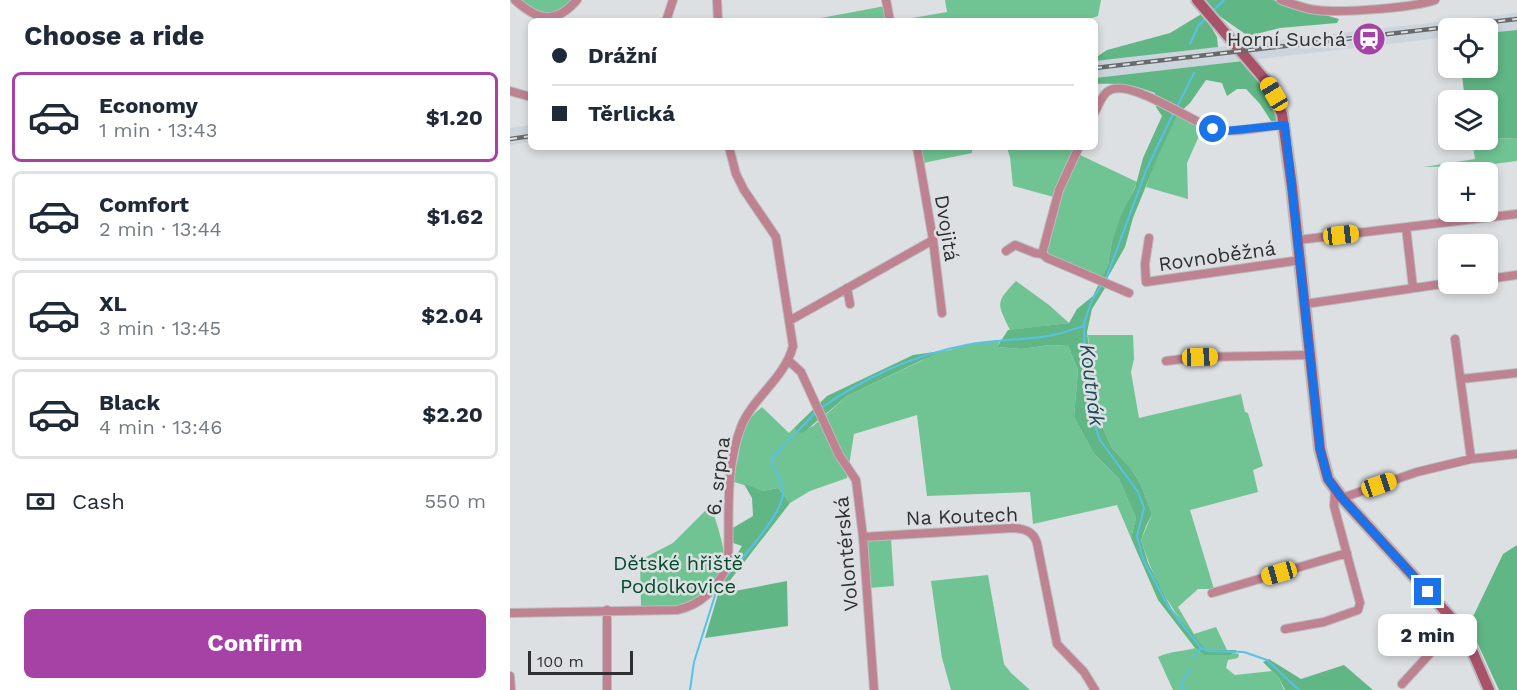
<!DOCTYPE html>
<html lang="en">
<head>
<meta charset="utf-8">
<style>
  :root { --surface:#fff; --page:#f6f6f7; --text:#1f2937; --muted:#747a83; --line:#e0e1e3; --accent:#a641a5 }
  body { margin:0; font-family:"Work Sans",sans-serif; background:var(--page); color:var(--text); height:100vh; display:flex; flex-direction:column; font-size:22px; white-space:nowrap }
  * { box-sizing:border-box; margin:0 }
  p { font-size:20px; color:var(--muted) }
  .icon { flex:none; width:33px; height:33px; fill:none; stroke:currentColor; stroke-width:2; stroke-linecap:round; stroke-linejoin:round }
  .map { position:relative; flex:1; overflow:hidden }
  .details { display:flex; flex-direction:column; background:var(--surface); width:510px }
  .details>* { flex:none }
  .guide { position:absolute; left:18px; top:18px; width:570px; height:132px; border-radius:9px; box-shadow:0 3px 9px #0003; display:grid; align-content:center; height:132px; padding:0 24px; background:var(--surface) }
  .controls { position:absolute; left:928px; top:18px; display:grid; gap:12px }
  .controls a { display:grid; place-items:center; width:60px; height:60px; border-radius:9px; background:var(--surface); box-shadow:0 3px 9px #0003; font-size:30px }
  .scale { position:absolute; left:18px; bottom:15px; width:105px; box-sizing:border-box; padding-left:6px; border:3px solid #2f3031; border-top:0; font-size:16px; line-height:21px; white-space:nowrap; color:#2f3031; -webkit-text-stroke:4px #dde0e2; paint-order:stroke }
  .end { position:absolute; width:27px; height:27px; margin:-14px; border:8px solid #1a73e8; background:#fff; box-shadow:0 0 0 3px #fff }
  .from { border-radius:50% }
  .bubble { position:absolute; height:42px; border-radius:9px; background:var(--surface); box-shadow:0 3px 9px #0003; font-size:20px; font-weight:700; line-height:42px; text-align:center }
  .car { position:absolute; width:18px; height:36px; margin:-18px -9px; border-radius:8px; box-shadow:0 0 4px 2px #0007; background:linear-gradient(#f5c518 24%,#345 0 40%,#f5c518 0 76%,#345 0 86%,#f5c518 0) }
  .guide b { display:flex; align-items:center; gap:21px; height:57px; font-size:22px }
  .guide b+b { border-top:2px solid var(--line) }
  .guide i { width:15px; height:15px; background:var(--text) }
  ul { padding:0; list-style:none }
  li { display:flex; align-items:center; gap:18px; height:90px; margin:0 12px 9px; padding:0 12px; border:3px solid var(--line); border-radius:9px }
  li div { flex:1 }
  li b { display:block; font-size:22px }
  li em { font-style:normal; font-weight:700 }
  li.current { border-color:var(--accent) }
  li>.icon { width:54px; height:54px; stroke-width:1.5 }
  h2 { padding:0 24px; font-size:27px; line-height:72px }
  .pay { display:flex; align-items:center; gap:15px; height:66px; padding:0 24px; font-size:22px }
  .pay p { margin-inline-start:auto }
  .action { display:flex; gap:12px; margin-top:auto; padding:12px 24px }
  .action a { flex:1; height:69px; border-radius:9px; background:var(--accent); color:#fff; font-size:24px; font-weight:700; line-height:69px; text-align:center }
  main { display:flex; flex:1; min-height:0 }
  .map>svg:first-child { display:block }
  .built { fill:#ccd4dc }
  .green { fill:#70c392 }
  .forest { fill:#60b685 }
  .lines { fill:none; stroke-linecap:round; stroke-linejoin:round }
  .stream { stroke:#58c1e8; stroke-width:2 }
  .street-casing { stroke:#babdbf; stroke-width:10 }
  .secondary-casing { stroke:#babdbf; stroke-width:14 }
  .street { stroke:#bf8291; stroke-width:8 }
  .secondary { stroke:#a9536b; stroke-width:10 }
  .rail-casing { stroke:#67696a; stroke-width:4.5 }
  .rail { stroke:#dde0e2; stroke-width:2; stroke-dasharray:7; stroke-linecap:butt }
  .route { stroke:#1a73e8; stroke-width:8 }
  .labels { text-anchor:middle; stroke-width:5; stroke-linejoin:round; paint-order:stroke }
  .poi-label { font-size:20px; fill:#2f3031; stroke:#dde0e2; text-anchor:end }
  .street-label { font-size:20px; fill:#2f3031; stroke:#dde0e2 }
  .park-label { font-size:20px; fill:#014a2a; stroke:#dde0e2 }
  .water-label { font-size:21px; font-style:italic; fill:#1d4a5b; stroke:#dde0e2 }
</style>
</head>
<body>
<main>
<section class="details">
<h2>Choose a ride</h2>
<ul>
<li class="current"><svg class="icon" aria-label="car" viewBox="0 0 24 24"><path d="M5 17H2v-5l4-1 3-4h7l3 4 3 1v5h-3M9 17h6M6 11h13"/><circle cx="7" cy="17" r="2"/><circle cx="17" cy="17" r="2"/></svg><div><b>Economy</b><p>1 min · 13:43</p></div><em>$1.20</em></li>
<li><svg class="icon" aria-label="car" viewBox="0 0 24 24"><path d="M5 17H2v-5l4-1 3-4h7l3 4 3 1v5h-3M9 17h6M6 11h13"/><circle cx="7" cy="17" r="2"/><circle cx="17" cy="17" r="2"/></svg><div><b>Comfort</b><p>2 min · 13:44</p></div><em>$1.62</em></li>
<li><svg class="icon" aria-label="car" viewBox="0 0 24 24"><path d="M5 17H2v-5l4-1 3-4h7l3 4 3 1v5h-3M9 17h6M6 11h13"/><circle cx="7" cy="17" r="2"/><circle cx="17" cy="17" r="2"/></svg><div><b>XL</b><p>3 min · 13:45</p></div><em>$2.04</em></li>
<li><svg class="icon" aria-label="car" viewBox="0 0 24 24"><path d="M5 17H2v-5l4-1 3-4h7l3 4 3 1v5h-3M9 17h6M6 11h13"/><circle cx="7" cy="17" r="2"/><circle cx="17" cy="17" r="2"/></svg><div><b>Black</b><p>4 min · 13:46</p></div><em>$2.20</em></li>
</ul>
<div class="pay"><svg class="icon" aria-label="cash" viewBox="0 0 24 24"><path d="M3 7h18v10H3z"/><circle cx="12" cy="12" r="2"/></svg>Cash<p>550 m</p></div>
<div class="action"><a>Confirm</a></div>
</section>
<div class="map">
<svg width="1007" height="690" viewBox="0 0 1007 690">
  <rect width="100%" height="100%" fill="#dde0e2"/>
  <path class="built" d="M1007 13V30L978 33V28H939V37L585 78V61Z
    M21 125V142L0 145V128Z"/>
  <path class="green" d="M7 0H63C44 22 28 14 7 0Z
    M435 0H591L588 16 573 21H385L437 12Z
    M375 6 378 21H311V18Z
    M668 114 693 127 677 163 678 199 636 187 648 154Z
    M1007 138V161L967 166 914 167 965 159 962 140Z
    M410 147H462V153L413 163Z
    M491 147H565L551 176 544 197 503 186 500 157 497 148 491 149Z
    M568 154 627 182 602 241 598 265 592 278 540 257 535 246 551 194Z
    M506 281 539 305 559 323 500 330C487 303 485 303 506 281Z
    M578 335H623L624 359 621 372 629 418 731 394 735 412 738 413 753 466 743 470 748 492 680 510 704 589H688L668 607 684 634 706 627 717 650 697 651C665 616 645 586 631 540L642 514 631 485 620 467 602 448 594 431 587 409 588 385 580 357Z
    M490 341 487 347 511 349 540 345 558 346 568 370 564 417 584 454 609 479 626 518 621 538 607 505 523 524 520 492 417 496 407 415 344 434 337 478 300 491 280 503 268 488 253 491 218 480C232 465 227 443 236 425 240 417 246 412 252 407L279 433 284 428 288 433 303 426 337 396 413 360 420 353 440 350 456 345Z
    M201 505C205 520 215 545 214 560 214 567 209 575 205 581 187 606 160 610 131 606L130 564 136 557 163 543Z
    M381 538 384 586 358 588 356 543 362 539Z
    M478 575 494 664 501 673 520 690H441L432 658 421 581Z
    M685 648 694 655H721L724 653 729 654 728 658 718 660 716 668 725 675 762 671 769 678 774 690H663L648 657C660 651 672 652 685 648Z"/>
  <path class="forest" d="M691 0H763L829 19 827 23 770 28 738 36 698 8Z
    M693 13 707 37 708 47 585 61V58L597 50 660 33Z
    M1007 30V138L978 139V100H955L951 68H978V33Z
    M733 61C746 76 770 101 768 122L761 121 750 104 736 89H727L717 96 712 83 696 80 680 103 668 114 649 154 623 218 615 247 598 277 595 288 582 309 577 332 580 357 588 385 587 409 594 431 602 448 620 467 631 485 642 514 636 526 631 540 638 563 661 608 696 650H727L721 655H694L685 648 648 600 621 538 626 518 609 479 584 454 564 417 568 370 558 346 540 345 511 349 487 347 498 330 559 323 567 309 583 296 598 265 602 241 612 213 625 188 633 158 652 116 646 107 645 93C626 85 606 83 585 84V78Z
    M431 351 337 396 294 432 288 433 284 428 317 396 403 355Z
    M234 484 253 491 268 488 280 503 218 583 212 579 232 546 223 543 221 529 243 516 242 498Z
    M1007 545V690H989L959 625 993 554Z
    M277 581 278 626 195 638 209 591 212 587 217 590 225 591Z
    M759 659 791 679 834 665 863 690H775L769 678 753 662Z"/>
  <g class="lines">
    <path class="stream" d="M705 9 714 0
      M680 44 688 26 697 17
      M667 107 684 73
      M664 112 637 168 597 276 582 300 574 323 575 367 585 426 590 440 628 492 634 508 627 536 633 559 659 608 691 648 698 651 734 652 757 660 789 690
      M311 408C354 378 405 355 456 345 485 339 514 341 543 335 553 333 563 329 574 326
      M213 581C228 562 273 515 273 493 273 484 266 471 262 463V458L305 413
      M683 659 691 648
      M180 690 184 662 207 589
      M674 690 671 684 680 669"/>
    <defs>
      <path id="street" d="M5 0C28 21 45 25 67 0
        M207 0 208 21
        M376 0 380 21
        M771 0C783 4 795 9 807 10 832 13 903 8 925 0
        M156 21 163 0
        M0 91 21 97
        M585 112C588 106 591 97 597 92 617 75 682 123 705 129 726 134 752 126 775 125
        M407 147 423 240 432 313
        M896 227 903 288
        M639 238 635 264 636 282 791 260
        M788 240 1007 214
        M496 251 505 245 525 253 532 254 549 190 569 147
        M532 254 537 258 619 293
        M978 279 1007 275
        M337 288 340 304
        M795 304 939 283
        M279 321 423 240
        M945 339 961 459
        M279 361 291 372 329 455 346 480 353 537 364 690
        M656 361 690 357 801 355
        M951 379 1007 373
        M832 498 907 472 961 459 1007 454
        M353 537 503 528C515 529 523 531 527 543L547 644 574 672 585 690
        M702 593 837 553
        M0 613 167 610C192 605 208 587 218 564 220 518 214 471 231 427 243 397 275 378 283 346L266 237 234 190 226 174 219 147
        M775 629 814 622 848 610 850 603 824 506 825 490
        M0 676 1 690
        M892 684 947 624
        M97 690V610"/>
      <path id="secondary" d="M687 0 757 82 772 114 782 187 810 449 818 479 832 498 947 624 958 641 979 690"/>
    </defs>
    <use href="#street" class="street-casing"/>
    <use href="#secondary" class="secondary-casing"/>
    <use href="#street" class="street"/>
    <use href="#secondary" class="secondary"/>
    <defs>
      <path id="rail" d="M585 68 1007 19
        M0 139 21 136"/>
    </defs>
    <use href="#rail" class="rail-casing"/>
    <use href="#rail" class="rail"/>
  </g>
  <g class="lines">
    <path class="route" d="M703 129 716 131 775 125 810 449 818 479 832 498 918 592"/>
  </g>
  <defs>
    <symbol id="station-disc" viewBox="-11 -11 22 22"><circle r="9.5" fill="#a641a5" stroke="#dde0e2"/><path d="M-3-6H3Q5-6 5-4V2Q5 4 3 4L4.5 6H3L1.5 4h-3L-3 6H-4.5L-3 4Q-5 4-5 2V-4Q-5-6-3-6ZM-3.5-4v3h7v-3ZM-3.5 1v1.5H-2V1ZM2 1v1.5H3.5V1Z" fill="#fff"/></symbol>
  </defs>
  <g fill-rule="evenodd">
    <use href="#station-disc" x="840" y="20" width="38" height="38"/>
  </g>
  <g class="labels">
    <g class="poi-label">
      <text x="836" y="46">Horní Suchá</text>
    </g>
    <g class="street-label">
      <text transform="translate(437 228) rotate(81)" y="7">Dvojitá</text>
      <text transform="translate(707 256) rotate(-8)" y="7">Rovnoběžná</text>
      <text transform="translate(208 476) rotate(-83)" y="7">6. srpna</text>
      <text transform="translate(452 516) rotate(-2)" y="7">Na Koutech</text>
      <text transform="translate(336 554) rotate(-95)" y="7">Volontérská</text>
    </g>
    <g class="park-label">
      <text x="168" y="570">Dětské hřiště<tspan x="168" dy="23">Podolkovice</tspan></text>
    </g>
    <g class="water-label">
      <text transform="translate(582 385) rotate(83)" y="7">Koutnák</text>
    </g>
  </g>
</svg>
<div class="controls">
<a><svg class="icon" aria-label="locate" viewBox="0 0 24 24"><circle cx="12" cy="12" r="6"/><path d="M12 2v4M12 18v4M2 12h4M18 12h4"/></svg></a>
<a><svg class="icon" aria-label="layers" viewBox="0 0 24 24"><path d="M12 4l9 5-9 5-9-5zM3 14l9 5 9-5"/></svg></a>
<a>+</a>
<a>−</a>
</div>
<div class="scale">100 m</div>
<i class="end from" style="left:703px;top:129px"></i>
<i class="end" style="left:918px;top:592px"></i>
<div class="bubble" style="left:868px;top:614px;width:99px">2 min</div>
<i class="car" style="left:764px;top:94px;rotate:329deg"></i>
<i class="car" style="left:831px;top:235px;rotate:83deg"></i>
<i class="car" style="left:690px;top:357px;rotate:88deg"></i>
<i class="car" style="left:869px;top:485px;rotate:71deg"></i>
<i class="car" style="left:769px;top:573px;rotate:254deg"></i>
<div class="guide">
<b><i class="from"></i>Drážní</b>
<b><i></i>Těrlická</b>
</div>
</div>
</main>
</body>
</html>
